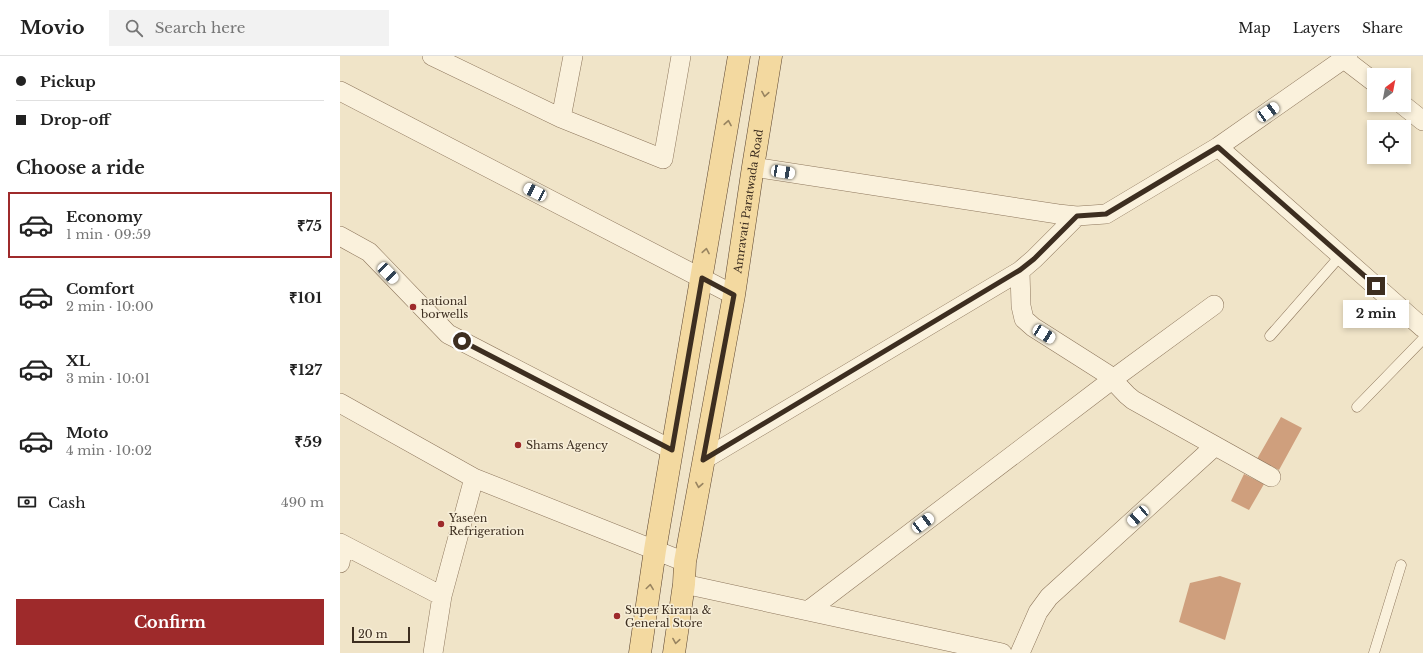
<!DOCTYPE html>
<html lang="en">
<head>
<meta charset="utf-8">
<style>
  :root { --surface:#fff; --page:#f2f2f2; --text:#222; --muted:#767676; --line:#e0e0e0; --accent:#9e2a2b }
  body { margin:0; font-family:"Libre Baskerville",serif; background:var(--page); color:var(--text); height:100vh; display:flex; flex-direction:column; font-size:15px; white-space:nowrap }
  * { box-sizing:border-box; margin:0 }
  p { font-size:13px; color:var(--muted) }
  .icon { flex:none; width:22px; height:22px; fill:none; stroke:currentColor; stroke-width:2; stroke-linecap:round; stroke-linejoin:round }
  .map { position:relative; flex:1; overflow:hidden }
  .sheet { display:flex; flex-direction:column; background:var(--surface); width:340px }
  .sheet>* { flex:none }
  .top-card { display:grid; align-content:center; height:88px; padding:0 16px; background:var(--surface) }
  .needle { width:26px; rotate:32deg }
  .tools { position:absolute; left:1027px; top:12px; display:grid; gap:8px }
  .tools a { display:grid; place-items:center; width:44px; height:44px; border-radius:0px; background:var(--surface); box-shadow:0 2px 6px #0003; font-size:20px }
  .scale { position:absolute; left:12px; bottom:10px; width:58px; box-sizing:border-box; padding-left:4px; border:2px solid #3d2e20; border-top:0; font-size:11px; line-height:14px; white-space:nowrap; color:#3d2e20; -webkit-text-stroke:3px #f7eed8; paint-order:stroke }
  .end { position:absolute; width:18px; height:18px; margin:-9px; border:5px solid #3d2e20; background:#fff; box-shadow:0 0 0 2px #fff }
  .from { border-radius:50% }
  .bubble { position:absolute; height:28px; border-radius:0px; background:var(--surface); box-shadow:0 2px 6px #0003; font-size:13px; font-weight:700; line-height:28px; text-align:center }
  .car { position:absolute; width:12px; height:24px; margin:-12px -6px; border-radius:5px; box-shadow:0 0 3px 1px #0007; background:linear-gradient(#fff 24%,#345 0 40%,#fff 0 76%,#345 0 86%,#fff 0) }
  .top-card b { display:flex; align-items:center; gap:14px; height:38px; font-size:15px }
  .top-card b+b { border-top:1px solid var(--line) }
  .top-card i { width:10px; height:10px; background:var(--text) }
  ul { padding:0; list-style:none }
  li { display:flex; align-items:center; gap:12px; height:66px; margin:0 8px 6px; padding:0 8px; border:2px solid transparent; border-radius:0px }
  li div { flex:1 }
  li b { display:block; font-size:15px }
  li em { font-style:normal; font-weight:700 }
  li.current { border-color:var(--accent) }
  li>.icon { width:36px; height:36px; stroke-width:1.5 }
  h2 { padding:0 16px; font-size:18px; line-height:48px }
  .pay { display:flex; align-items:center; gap:10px; height:44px; padding:0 16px; font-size:15px }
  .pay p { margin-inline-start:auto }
  .cta { display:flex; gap:8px; margin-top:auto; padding:8px 16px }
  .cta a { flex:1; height:46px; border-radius:0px; background:var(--accent); color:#fff; font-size:16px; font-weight:700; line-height:46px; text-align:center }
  header { display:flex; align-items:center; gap:24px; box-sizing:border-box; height:56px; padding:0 20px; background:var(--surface); border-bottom:1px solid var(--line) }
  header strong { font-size:19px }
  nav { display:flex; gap:22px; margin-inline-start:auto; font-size:14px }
  .search { width:280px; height:36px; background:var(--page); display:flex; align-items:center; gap:10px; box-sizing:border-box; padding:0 14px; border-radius:0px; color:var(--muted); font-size:15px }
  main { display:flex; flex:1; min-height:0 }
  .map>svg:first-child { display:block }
  .building { fill:#cf9f7d }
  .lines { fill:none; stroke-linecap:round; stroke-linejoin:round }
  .lane-casing { stroke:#8d765c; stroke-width:11 }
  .street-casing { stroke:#8d765c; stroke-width:20 }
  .primary-casing { stroke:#5b4430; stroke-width:23 }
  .lane { stroke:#faf1dc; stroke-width:10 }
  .street { stroke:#faf1dc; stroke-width:19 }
  .primary { stroke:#f3d9a0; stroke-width:22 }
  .oneway { stroke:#988460 }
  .route { stroke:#3d2e20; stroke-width:5 }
  .poi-dot { fill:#9e2a2b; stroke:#f7eed8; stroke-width:1.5 }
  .labels { text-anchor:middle; stroke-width:3; stroke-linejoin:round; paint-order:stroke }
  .street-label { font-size:11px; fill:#3d2e20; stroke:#f7eed8 }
  .poi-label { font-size:11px; fill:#3d2e20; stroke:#f7eed8; text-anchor:start }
</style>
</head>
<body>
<header>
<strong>Movio</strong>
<div class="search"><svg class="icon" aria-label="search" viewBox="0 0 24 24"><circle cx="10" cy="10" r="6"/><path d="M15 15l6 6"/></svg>Search here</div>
<nav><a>Map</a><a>Layers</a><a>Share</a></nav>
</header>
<main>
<section class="sheet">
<div class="top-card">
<b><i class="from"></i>Pickup</b>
<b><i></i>Drop-off</b>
</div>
<h2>Choose a ride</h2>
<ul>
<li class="current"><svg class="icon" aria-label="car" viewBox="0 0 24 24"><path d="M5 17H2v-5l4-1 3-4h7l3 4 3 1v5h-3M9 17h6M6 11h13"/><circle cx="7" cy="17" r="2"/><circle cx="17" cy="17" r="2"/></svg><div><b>Economy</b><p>1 min · 09:59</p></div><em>₹75</em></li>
<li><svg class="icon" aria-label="car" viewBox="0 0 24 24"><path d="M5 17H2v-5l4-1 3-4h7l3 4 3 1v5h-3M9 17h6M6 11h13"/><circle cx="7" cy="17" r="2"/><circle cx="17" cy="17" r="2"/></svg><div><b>Comfort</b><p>2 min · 10:00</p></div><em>₹101</em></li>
<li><svg class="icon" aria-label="car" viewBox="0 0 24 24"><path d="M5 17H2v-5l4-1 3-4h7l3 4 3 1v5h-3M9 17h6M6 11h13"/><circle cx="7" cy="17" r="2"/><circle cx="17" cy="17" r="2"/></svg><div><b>XL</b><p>3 min · 10:01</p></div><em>₹127</em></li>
<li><svg class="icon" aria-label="car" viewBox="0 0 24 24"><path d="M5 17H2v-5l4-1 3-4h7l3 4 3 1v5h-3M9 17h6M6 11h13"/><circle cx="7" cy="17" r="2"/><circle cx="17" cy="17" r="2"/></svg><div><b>Moto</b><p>4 min · 10:02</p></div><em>₹59</em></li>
</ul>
<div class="pay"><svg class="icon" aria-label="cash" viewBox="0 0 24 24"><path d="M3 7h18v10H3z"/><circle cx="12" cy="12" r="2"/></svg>Cash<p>490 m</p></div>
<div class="cta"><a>Confirm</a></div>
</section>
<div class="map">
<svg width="1083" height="597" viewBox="0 0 1083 597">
  <rect width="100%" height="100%" fill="#f0e4c8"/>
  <path class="building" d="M941 361 962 372 939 414 917 403Z
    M904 418 924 428 909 454 891 445Z
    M880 520 901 527 885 584 839 566 850 527Z"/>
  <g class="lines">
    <defs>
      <path id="lane" d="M930 280 1001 199
        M1017 351 1083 283
        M1034 597 1061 509"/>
      <path id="street" d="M92 0 221 62 323 103 341 0
        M1004 3 1034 26
        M0 35 394 239
        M1063 49 1083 65
        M221 62 233 0
        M878 91 1083 272
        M413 111 718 158 737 160 766 158 878 91 1008 0
        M0 180 29 196 108 278 332 394
        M680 215 681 250 684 263 693 271 767 318 787 339 793 344 931 421
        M0 347 134 422 345 506
        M363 404 680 215 694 203 737 160
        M0 487 102 540
        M0 507 3 489
        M344 528 662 597
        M469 554 773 323 874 249
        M93 597 102 540 134 422
        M680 597 698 556 709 541 875 390"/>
      <g id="primary">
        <path d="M300 597 315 494 399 0"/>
        <path id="s1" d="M334 597 344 528 345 506 394 239 413 111 431 0"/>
      </g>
    </defs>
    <use href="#lane" class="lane-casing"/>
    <use href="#street" class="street-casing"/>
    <use href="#primary" class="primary-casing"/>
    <use href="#lane" class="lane"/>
    <use href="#street" class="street"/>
    <use href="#primary" class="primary"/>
  </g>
  <defs><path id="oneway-chevron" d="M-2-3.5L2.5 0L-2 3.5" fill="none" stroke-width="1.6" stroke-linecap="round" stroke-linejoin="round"/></defs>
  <g class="oneway">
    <use href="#oneway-chevron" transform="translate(425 38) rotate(99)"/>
    <use href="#oneway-chevron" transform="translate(388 67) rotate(-80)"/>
    <use href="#oneway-chevron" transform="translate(366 195) rotate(-80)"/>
    <use href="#oneway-chevron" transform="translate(359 429) rotate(100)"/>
    <use href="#oneway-chevron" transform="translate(310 531) rotate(-82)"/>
    <use href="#oneway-chevron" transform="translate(336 585) rotate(99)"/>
  </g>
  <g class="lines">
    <path class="route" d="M122 285 332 394 362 222 394 239 363 404 680 214 694 203 737 160 766 158 878 91 1036 230"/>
  </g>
  <g class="poi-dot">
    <circle cx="73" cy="251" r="4"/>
    <circle cx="178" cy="389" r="4"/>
    <circle cx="101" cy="468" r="4"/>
    <circle cx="277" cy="560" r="4"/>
  </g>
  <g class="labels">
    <g class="street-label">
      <text dy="4" stroke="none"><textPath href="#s1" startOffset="458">Amravati Paratwada Road</textPath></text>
    </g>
    <g class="poi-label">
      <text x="81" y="249">national<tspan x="81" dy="13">borwells</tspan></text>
      <text x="186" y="393">Shams Agency</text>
      <text x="109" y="466">Yaseen<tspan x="109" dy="13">Refrigeration</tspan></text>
      <text x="285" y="558">Super Kirana &amp;<tspan x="285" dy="13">General Store</tspan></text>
    </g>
  </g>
</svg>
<div class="tools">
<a><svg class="needle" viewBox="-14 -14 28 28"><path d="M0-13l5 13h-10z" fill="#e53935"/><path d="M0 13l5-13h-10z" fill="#767676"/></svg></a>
<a><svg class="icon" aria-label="locate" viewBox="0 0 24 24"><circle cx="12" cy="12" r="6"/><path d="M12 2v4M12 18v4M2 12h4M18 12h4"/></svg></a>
</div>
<div class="scale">20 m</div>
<i class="end from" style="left:122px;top:285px"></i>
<i class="end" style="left:1036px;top:230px"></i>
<div class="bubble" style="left:1003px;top:244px;width:66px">2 min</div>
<i class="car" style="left:928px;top:56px;rotate:55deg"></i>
<i class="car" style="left:443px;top:116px;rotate:99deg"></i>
<i class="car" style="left:195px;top:136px;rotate:297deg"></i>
<i class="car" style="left:48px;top:217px;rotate:136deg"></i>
<i class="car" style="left:704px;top:278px;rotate:122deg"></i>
<i class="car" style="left:798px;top:460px;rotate:228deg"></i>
<i class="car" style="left:583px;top:467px;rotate:53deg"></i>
</div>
</main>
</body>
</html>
